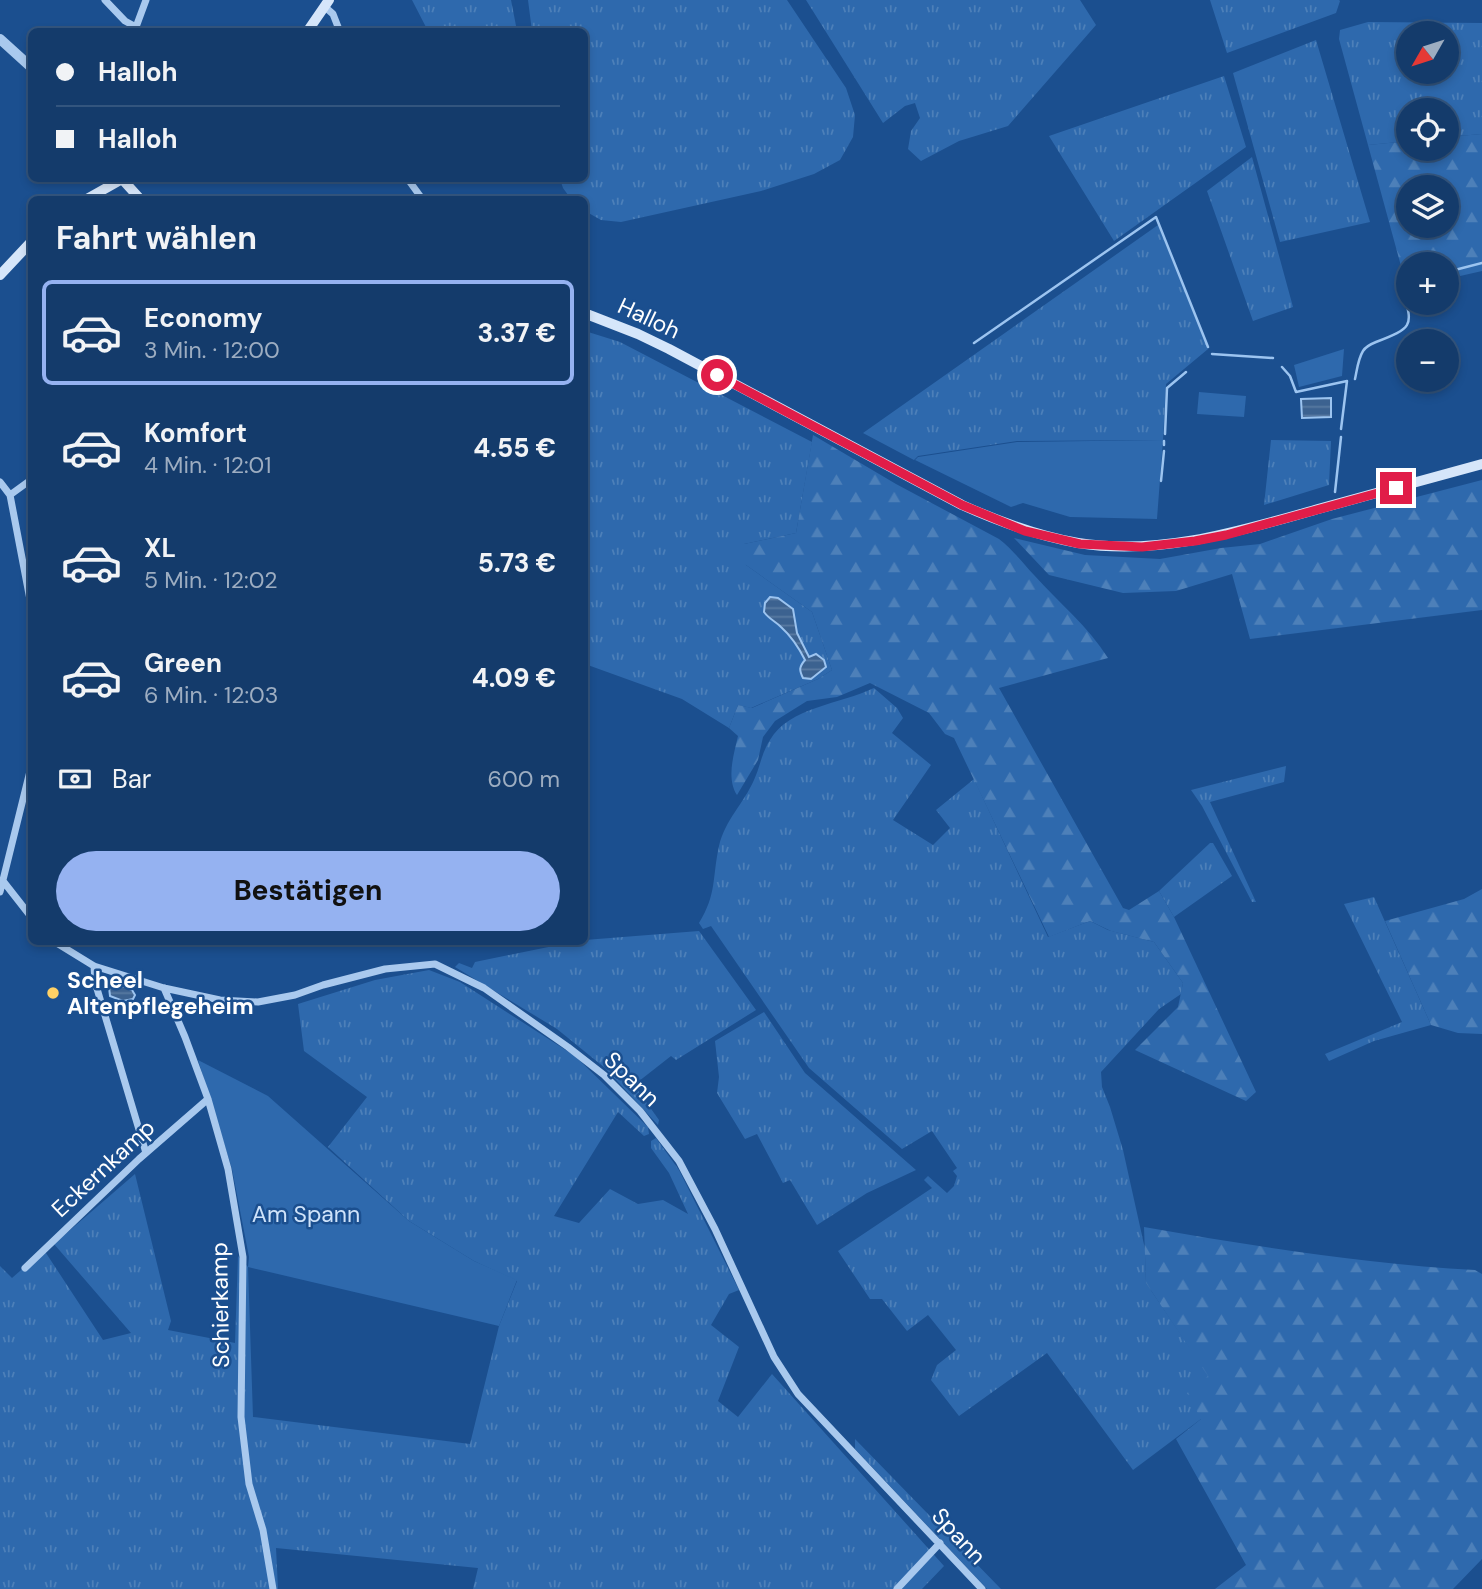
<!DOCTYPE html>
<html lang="de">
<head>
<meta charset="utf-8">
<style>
  :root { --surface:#143b6b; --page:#214673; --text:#f1f3f6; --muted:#9dadc1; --line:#33557e; --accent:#95b2f1 }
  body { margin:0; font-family:"DM Sans",sans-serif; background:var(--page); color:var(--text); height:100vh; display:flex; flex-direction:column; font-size:26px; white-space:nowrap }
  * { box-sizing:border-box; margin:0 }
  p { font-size:23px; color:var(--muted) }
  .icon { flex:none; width:38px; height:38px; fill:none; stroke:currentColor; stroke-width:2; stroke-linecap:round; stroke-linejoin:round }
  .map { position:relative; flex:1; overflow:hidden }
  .panel { position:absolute; left:28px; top:196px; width:560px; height:749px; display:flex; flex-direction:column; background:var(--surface); border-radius:10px; box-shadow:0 4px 10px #0003,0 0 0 2px var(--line) }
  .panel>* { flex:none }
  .hud { position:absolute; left:28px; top:28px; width:560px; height:154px; border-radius:10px; box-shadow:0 4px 10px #0003,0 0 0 2px var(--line); display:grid; align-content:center; height:154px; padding:0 28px; background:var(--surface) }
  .needle { width:46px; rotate:231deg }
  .fabs { position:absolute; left:1396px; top:21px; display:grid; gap:14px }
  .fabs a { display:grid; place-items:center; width:63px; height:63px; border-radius:50%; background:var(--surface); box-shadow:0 4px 10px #0003,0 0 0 2px var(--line); font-size:35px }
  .end { position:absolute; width:32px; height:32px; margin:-16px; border:9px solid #e11d48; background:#fff; box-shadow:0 0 0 4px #fff }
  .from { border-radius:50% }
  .hud b { display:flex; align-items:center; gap:24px; height:66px; font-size:26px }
  .hud b+b { border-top:2px solid var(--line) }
  .hud i { width:18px; height:18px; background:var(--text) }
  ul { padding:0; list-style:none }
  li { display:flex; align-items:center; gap:21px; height:105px; margin:0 14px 10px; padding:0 14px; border:4px solid transparent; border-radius:10px }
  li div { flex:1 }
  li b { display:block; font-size:26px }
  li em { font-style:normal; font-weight:800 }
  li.selected { border-color:var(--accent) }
  li>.icon { width:63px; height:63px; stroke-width:1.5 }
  h2 { padding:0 28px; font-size:32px; line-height:84px }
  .pay { display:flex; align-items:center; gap:18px; height:77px; padding:0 28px; font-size:26px }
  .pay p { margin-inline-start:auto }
  .action { display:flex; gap:14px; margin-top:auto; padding:14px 28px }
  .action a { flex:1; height:80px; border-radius:42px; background:var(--accent); color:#111; font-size:28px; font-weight:800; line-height:80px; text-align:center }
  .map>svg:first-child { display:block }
  .grass { fill:url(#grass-tufts); fill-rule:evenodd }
  .forest { fill:url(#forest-firs); fill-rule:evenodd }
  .green { fill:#2e69ad }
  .water { fill:url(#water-rules); stroke:#9cc4f0; stroke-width:2 }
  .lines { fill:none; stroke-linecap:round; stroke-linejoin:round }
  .stream { stroke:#9cc4f0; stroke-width:2.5 }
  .minor { stroke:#a9c9ee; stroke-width:7 }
  .tertiary { stroke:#a9c9ee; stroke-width:10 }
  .secondary { stroke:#d6e6fa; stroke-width:10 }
  .route { stroke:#e11d48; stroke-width:9 }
  .poi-dot { fill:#ffd166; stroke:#1b4f8f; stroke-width:2.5 }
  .labels { text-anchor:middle; stroke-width:5; stroke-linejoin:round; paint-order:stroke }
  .street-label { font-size:23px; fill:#fff; stroke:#1b4f8f }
  .poi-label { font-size:23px; font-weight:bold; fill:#fff; stroke:#1b4f8f; text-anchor:start }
  .park-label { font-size:23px; fill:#cfe3fa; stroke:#1b4f8f }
</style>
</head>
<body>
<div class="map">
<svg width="1482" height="1589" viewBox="0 0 1482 1589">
  <defs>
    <pattern id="grass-tufts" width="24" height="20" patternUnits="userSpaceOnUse" patternTransform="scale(1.75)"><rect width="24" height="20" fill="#2e69ad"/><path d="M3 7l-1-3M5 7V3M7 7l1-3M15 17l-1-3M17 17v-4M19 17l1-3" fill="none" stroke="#4d80b9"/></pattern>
    <pattern id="forest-firs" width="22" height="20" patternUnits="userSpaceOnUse" patternTransform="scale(1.75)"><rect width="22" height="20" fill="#2e69ad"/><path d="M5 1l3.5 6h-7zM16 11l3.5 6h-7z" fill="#4d80b9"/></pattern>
    <pattern id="water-rules" width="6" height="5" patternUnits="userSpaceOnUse" patternTransform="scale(1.75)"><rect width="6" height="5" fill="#3c6290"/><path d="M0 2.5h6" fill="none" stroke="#597aa1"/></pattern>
  </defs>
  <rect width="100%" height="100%" fill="#1b4f8f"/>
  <path class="grass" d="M412 0H511L517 31H428Z
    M528 0H787L846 88 855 115 853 137 840 160 814 174 761 191 621 222 601 220 585 211 584 200 571 199 563 188 560 179 584 178V32L532 31Z
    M806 0H1080L1096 25 1008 126 959 141 921 161 908 149 911 131 920 118 915 103 905 106 883 123Z
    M1210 0H1339L1340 1 1336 13 1227 53Z
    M1368 22 1482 23V134L1447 137V110H1409V141L1368 145 1339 39 1340 30ZM1409 33H1447V72H1409Z
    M1316 40 1370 222 1280 242 1233 73Z
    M1224 76 1246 147 1114 241 1049 136Z
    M1252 157 1293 307 1253 321 1207 191Z
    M1158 225 1208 349 1166 384 1163 440 1017 441 918 456 914 460 863 433Z
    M585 331 620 342 812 442 796 533 744 544 746 565 812 612 832 670 818 679 751 708 738 705 729 728 682 699 585 664ZM793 609 797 633 809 657 803 677C799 670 799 667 805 660L798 647 779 625Z
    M1271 440 1331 441 1329 485 1264 505Z
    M874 688 897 708 903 718 892 733 931 765 893 820 933 845 950 828 936 810 974 779 1048 937 1090 921 1108 930 1154 942 1183 983 1181 994 1159 1009 1101 1072 1102 1087 1110 1107 1123 1150 1145 1249 1146 1283 1209 1376 1201 1419 1133 1470 1047 1353 959 1416 931 1380 937 1365 956 1350 928 1315 907 1331 882 1299H870L838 1251 932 1188 924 1180 928 1176 947 1193 954 1186 957 1176 953 1171 957 1168 932 1131 902 1149 809 1068 711 926 703 929 699 923C717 894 712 878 719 846 725 820 744 803 754 780 760 767 762 752 770 740 789 707 841 704 874 688Z
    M1286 766 1284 782 1210 802 1256 902H1252L1202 806 1191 790Z
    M1210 843H1213L1232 876 1174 917 1159 891Z
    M1374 897 1431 1025 1374 1041 1329 1061 1325 1054 1402 1022 1344 904Z
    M699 931 756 1010 676 1060 671 1056 634 1085 659 1120 658 1125 605 1068 557 1029 455 967 459 963 472 968 475 962 573 942H584L585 940Z
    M429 970 460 982 575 1056 648 1127 649 1134 644 1136 618 1112 554 1216 579 1223 610 1189 638 1204 663 1200 688 1214 669 1173 651 1148V1141L656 1138 679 1170 739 1290 729 1294 711 1325 739 1347 718 1401 738 1417 772 1374 944 1566 922 1589H473L478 1568 276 1548 278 1589H0V1266L12 1278 44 1250 103 1340 131 1333 54 1244 135 1174 171 1321 168 1330 235 1343 238 1256 248 1267 253 1417 470 1444 499 1326 517 1281 474 1261 409 1221 328 1147 367 1097 304 1051 298 1004 375 980Z
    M764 1012 805 1073 916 1170 867 1193 817 1225 790 1180 783 1183 757 1134 745 1139 717 1093 719 1077 715 1041Z
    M855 1439 1001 1589H987L855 1449Z"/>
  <path class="forest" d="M1482 134V271L1447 279V264H1409L1407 288 1368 145 1409 141V149H1447V137ZM1409 187H1447V226H1409Z
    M813 435 896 484 999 539C1013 550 1022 562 1034 575 1059 603 1088 626 1108 658L999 688 1123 908 1129 910 1159 891 1174 917 1256 1092 1246 1101 1135 1050 1178 1007 1183 983 1154 942 1111 931 1090 921 1049 937 954 738 945 734 929 713 870 683 837 697 807 701 775 721 763 737 758 760 737 795C726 778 734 754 738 736L729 728 738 705 752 708 818 679 832 670 812 612 746 565 734 550 739 542 744 544 796 533Z
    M1482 480V610L1250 639 1232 574 1176 591 1123 593 1049 575 1014 538 1085 555 1160 559 1221 548 1260 544 1332 519Z
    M1482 889V1034L1458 1033 1431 1025 1385 921 1464 899Z
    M1144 1227C1253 1246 1364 1264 1475 1270L1482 1274V1559L1453 1589H1215L1246 1565 1176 1439 1201 1419 1187 1393 1208 1376 1146 1283Z"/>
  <path class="green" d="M1344 349 1342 376 1299 387 1294 365Z
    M1199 392 1246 396 1244 417 1197 414Z
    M1163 440 1157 519 1070 517 1023 503 1011 507 915 460 918 457 1017 442Z
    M198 1060 268 1096 409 1221 474 1261 517 1280 499 1326 248 1267 249 1257 232 1169Z"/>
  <path class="water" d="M1331 398V417L1302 418 1301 399Z
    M770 597 778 598 793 609 797 633 809 657 816 654 824 660 826 667 811 679 803 678C799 670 799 667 805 660 799 648 791 636 781 627 775 621 769 619 764 612L765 603Z
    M115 983 132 990 135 995 133 999 123 1001 110 996 109 987Z"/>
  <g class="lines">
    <path class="stream" d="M1447 272 1482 263
      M974 343 1156 217 1208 347
      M1212 354 1273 358
      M1282 367 1290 376 1296 392 1347 381 1341 429
      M1355 379C1357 370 1358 359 1363 351 1366 346 1371 344 1376 342 1418 326 1411 325 1402 284L1409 282
      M1165 434 1167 388 1186 372
      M1164 445V441
      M1161 481 1164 451
      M1335 492 1341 437"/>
    <path class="minor" d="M105 0 125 21 136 27 146 0
      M325 7 333 14 340 32
      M407 178 423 200
      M0 482 10 495 32 610
      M10 495 32 479
      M3 881 32 918
      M0 892 32 763
      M55 942 94 966 164 988 220 1000 258 1002 295 995 323 985 385 969 435 964 484 988 568 1047 604 1075 640 1111 679 1161 715 1229 774 1357 798 1394 982 1589
      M94 966 95 982 146 1153
      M164 988 185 1037 208 1099 228 1169 243 1257 241 1417 249 1484 263 1530 273 1589
      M25 1268 139 1159 208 1099
      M897 1589 940 1543"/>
    <path class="tertiary" d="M0 39 32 68"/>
    <path class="secondary" d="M307 32 329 0
      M122 179 141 200
      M85 200 124 178
      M0 275 32 241
      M584 313 638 334 669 349 962 505C1000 522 1037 536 1078 543 1160 556 1240 531 1318 509 1373 494 1427 479 1482 464"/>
  </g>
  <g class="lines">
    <path class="route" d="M717 375 962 505 1025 531 1080 544 1142 547 1195 541 1226 535 1396 488"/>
  </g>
  <circle class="poi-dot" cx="53" cy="993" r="7"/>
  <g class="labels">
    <g class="street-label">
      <text transform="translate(649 318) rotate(25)" y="8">Halloh</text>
      <text transform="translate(632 1079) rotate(44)" y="8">Spann</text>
      <text transform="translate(103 1168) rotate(-43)" y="8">Eckernkamp</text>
      <text transform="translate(220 1305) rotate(-91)" y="8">Schierkamp</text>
      <text transform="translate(959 1536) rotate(47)" y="8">Spann</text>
    </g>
    <g class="poi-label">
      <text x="67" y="988">Scheel<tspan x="67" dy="26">Altenpflegeheim</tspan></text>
    </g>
    <g class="park-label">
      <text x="306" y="1222">Am Spann</text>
    </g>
  </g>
</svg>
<div class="fabs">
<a><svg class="needle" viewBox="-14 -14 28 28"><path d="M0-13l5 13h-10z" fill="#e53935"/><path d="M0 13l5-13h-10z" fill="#9dadc1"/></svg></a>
<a><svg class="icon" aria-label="locate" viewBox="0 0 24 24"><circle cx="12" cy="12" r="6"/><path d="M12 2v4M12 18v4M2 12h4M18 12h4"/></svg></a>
<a><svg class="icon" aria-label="layers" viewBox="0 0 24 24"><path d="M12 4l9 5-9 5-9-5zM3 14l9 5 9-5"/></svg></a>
<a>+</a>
<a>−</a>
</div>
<i class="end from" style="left:717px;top:375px"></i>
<i class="end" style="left:1396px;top:488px"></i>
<div class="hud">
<b><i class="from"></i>Halloh</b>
<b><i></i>Halloh</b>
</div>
<section class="panel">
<h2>Fahrt wählen</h2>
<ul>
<li class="selected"><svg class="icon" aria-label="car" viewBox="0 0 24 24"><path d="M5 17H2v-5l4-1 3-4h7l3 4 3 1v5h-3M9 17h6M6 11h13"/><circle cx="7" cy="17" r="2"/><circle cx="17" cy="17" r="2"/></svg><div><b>Economy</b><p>3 Min. · 12:00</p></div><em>3.37 €</em></li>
<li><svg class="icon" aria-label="car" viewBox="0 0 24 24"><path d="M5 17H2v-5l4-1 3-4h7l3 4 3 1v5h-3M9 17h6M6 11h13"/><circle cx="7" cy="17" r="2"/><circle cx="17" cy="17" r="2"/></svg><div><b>Komfort</b><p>4 Min. · 12:01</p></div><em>4.55 €</em></li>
<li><svg class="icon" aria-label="car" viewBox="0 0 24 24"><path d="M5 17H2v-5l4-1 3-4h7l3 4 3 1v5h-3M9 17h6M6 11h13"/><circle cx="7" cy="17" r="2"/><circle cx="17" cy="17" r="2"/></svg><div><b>XL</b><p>5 Min. · 12:02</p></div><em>5.73 €</em></li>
<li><svg class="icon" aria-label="car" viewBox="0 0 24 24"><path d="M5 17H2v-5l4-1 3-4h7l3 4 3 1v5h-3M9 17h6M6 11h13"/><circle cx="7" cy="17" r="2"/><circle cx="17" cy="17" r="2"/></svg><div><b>Green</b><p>6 Min. · 12:03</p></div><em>4.09 €</em></li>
</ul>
<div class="pay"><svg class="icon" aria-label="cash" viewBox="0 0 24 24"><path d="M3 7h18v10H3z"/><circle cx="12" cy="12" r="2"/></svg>Bar<p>600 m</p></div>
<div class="action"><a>Bestätigen</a></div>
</section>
</div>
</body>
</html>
